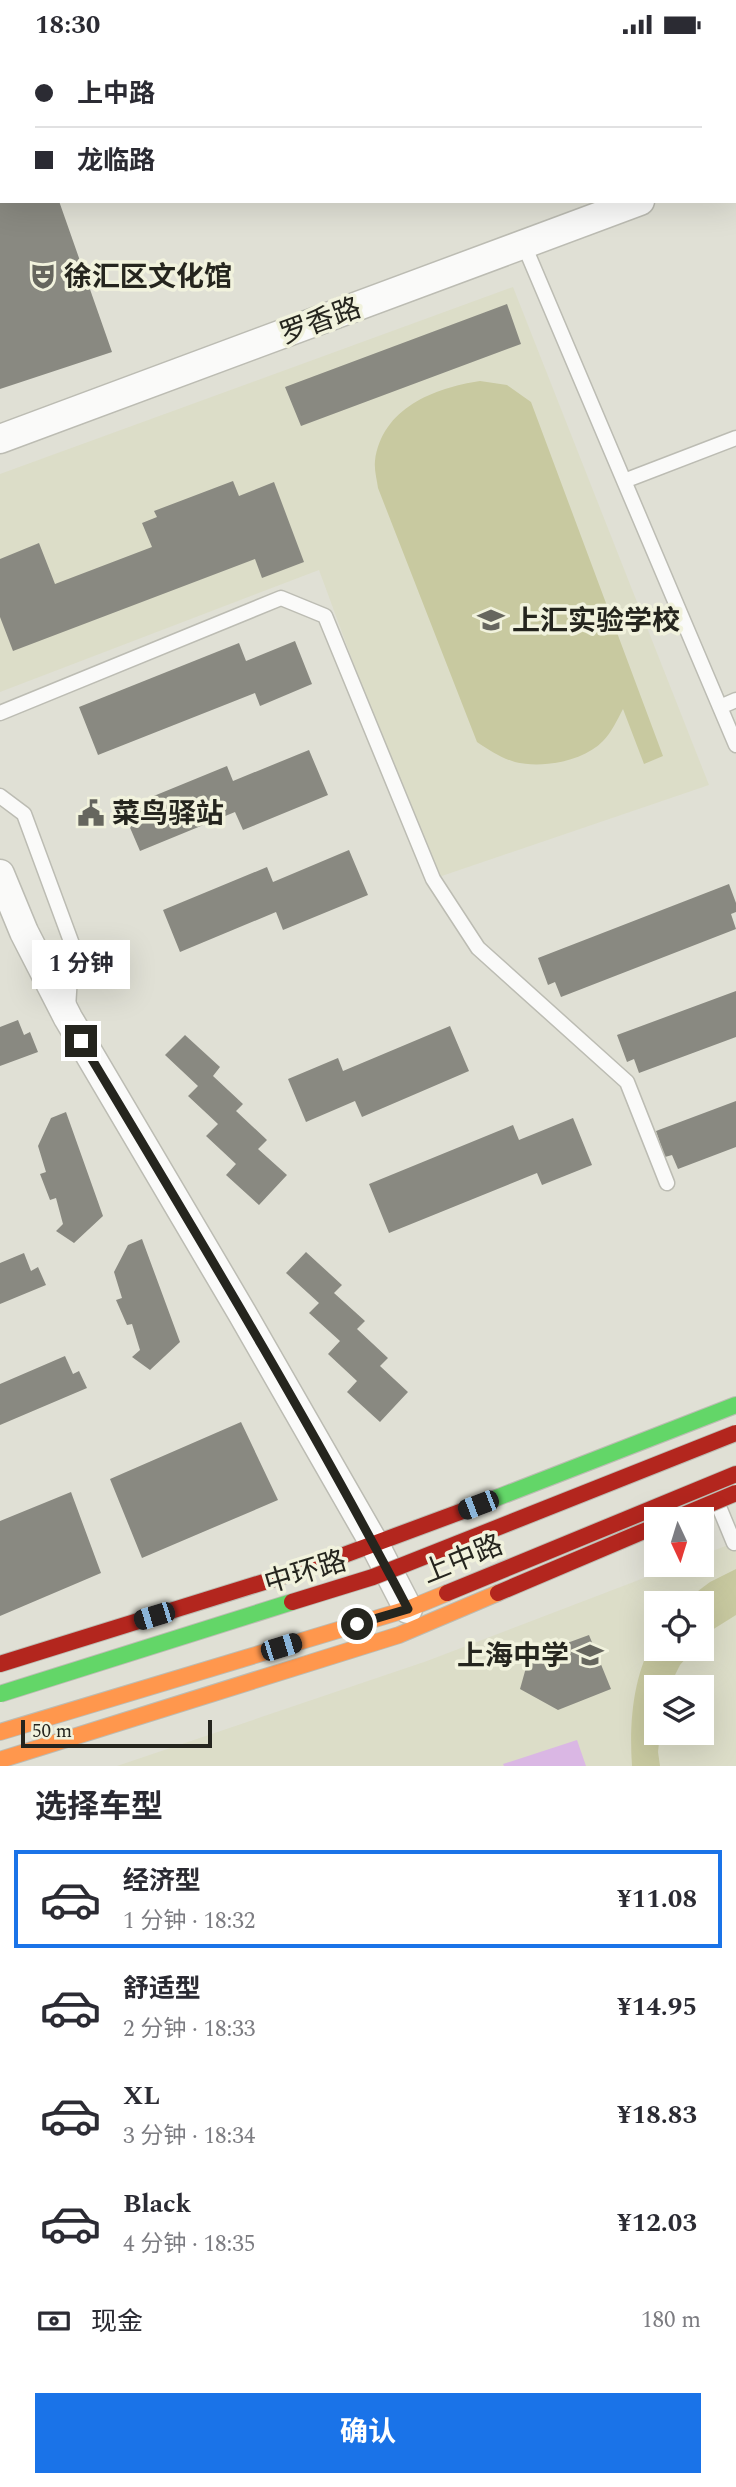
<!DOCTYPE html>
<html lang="zh">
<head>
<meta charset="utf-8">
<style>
  :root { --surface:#fff; --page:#f2f2f3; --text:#2b2b33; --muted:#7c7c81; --line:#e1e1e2; --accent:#1a73e8 }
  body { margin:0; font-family:Spectral,"Noto Sans SC",serif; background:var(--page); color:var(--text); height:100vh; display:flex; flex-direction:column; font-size:26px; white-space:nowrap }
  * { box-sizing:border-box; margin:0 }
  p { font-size:23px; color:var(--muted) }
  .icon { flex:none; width:38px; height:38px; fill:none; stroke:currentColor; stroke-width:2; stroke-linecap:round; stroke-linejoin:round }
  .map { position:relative; height:1717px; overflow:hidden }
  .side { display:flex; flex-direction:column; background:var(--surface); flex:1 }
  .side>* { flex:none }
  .banner { position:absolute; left:0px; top:0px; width:737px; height:154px; box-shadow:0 7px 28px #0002; display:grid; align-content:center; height:154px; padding:0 35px; background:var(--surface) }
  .needle { width:46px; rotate:176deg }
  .fabs { position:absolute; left:644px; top:1458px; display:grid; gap:14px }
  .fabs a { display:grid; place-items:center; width:70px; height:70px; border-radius:0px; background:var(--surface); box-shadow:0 7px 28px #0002; font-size:35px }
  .scale { position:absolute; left:21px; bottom:18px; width:191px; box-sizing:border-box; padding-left:7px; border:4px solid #25251e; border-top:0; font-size:19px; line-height:24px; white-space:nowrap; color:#25251e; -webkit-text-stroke:5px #f1f2dd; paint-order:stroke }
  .end { position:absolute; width:32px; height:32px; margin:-16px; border:9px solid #25251e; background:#fff; box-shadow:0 0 0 4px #fff }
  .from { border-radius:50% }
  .bubble { position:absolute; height:49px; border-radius:0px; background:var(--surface); box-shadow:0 7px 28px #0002; font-size:23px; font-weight:700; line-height:49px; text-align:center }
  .car { position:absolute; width:21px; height:42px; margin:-21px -10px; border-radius:9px; box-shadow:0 0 5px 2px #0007; background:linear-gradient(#222 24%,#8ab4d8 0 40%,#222 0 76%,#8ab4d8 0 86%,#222 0) }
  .banner b { display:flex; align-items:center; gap:24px; height:66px; font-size:26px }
  .banner b+b { border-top:2px solid var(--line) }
  .banner i { width:18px; height:18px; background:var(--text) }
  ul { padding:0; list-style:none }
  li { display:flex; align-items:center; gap:21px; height:98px; margin:0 14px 10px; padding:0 21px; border:4px solid transparent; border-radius:0px }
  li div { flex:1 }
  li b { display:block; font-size:26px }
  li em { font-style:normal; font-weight:700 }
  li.current { border-color:var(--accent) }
  li>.icon { width:63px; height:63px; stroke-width:1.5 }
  h2 { padding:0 35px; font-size:32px; line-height:84px }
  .pay { display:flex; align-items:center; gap:18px; height:77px; padding:0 35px; font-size:26px }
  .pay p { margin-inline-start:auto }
  .primary-button { display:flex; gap:14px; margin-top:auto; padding:14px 35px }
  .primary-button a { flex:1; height:80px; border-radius:0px; background:var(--accent); color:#fff; font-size:28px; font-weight:700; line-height:80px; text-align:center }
  .status { display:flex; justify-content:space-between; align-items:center; height:49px; padding:0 35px; background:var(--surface); direction:ltr }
  .status svg { height:19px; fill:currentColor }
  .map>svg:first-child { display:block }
  .built { fill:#dcddc8; fill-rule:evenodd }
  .green { fill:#c8c9a0 }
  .water { fill:#dab7e4 }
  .building { fill:#898981 }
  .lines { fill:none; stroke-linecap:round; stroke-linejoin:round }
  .lane-casing { stroke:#bcbcb3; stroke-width:17 }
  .street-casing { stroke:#bcbcb3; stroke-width:31 }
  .fast-casing { stroke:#bcbcb3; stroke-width:18 }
  .slow-casing { stroke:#bcbcb3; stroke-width:18 }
  .jam-casing { stroke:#bcbcb3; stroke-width:18 }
  .lane { stroke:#fafaf9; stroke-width:14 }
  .street { stroke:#fafaf9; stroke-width:28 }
  .fast { stroke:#63d668; stroke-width:16 }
  .slow { stroke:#ff974d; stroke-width:16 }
  .jam { stroke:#b3261e; stroke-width:16 }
  .fast-bridge-casing { stroke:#bcbcb3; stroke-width:18; stroke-linecap:butt }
  .jam-bridge-casing { stroke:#bcbcb3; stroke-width:18; stroke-linecap:butt }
  .fast-bridge { stroke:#63d668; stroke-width:16 }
  .jam-bridge { stroke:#b3261e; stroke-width:16 }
  .route { stroke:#25251e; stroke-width:9 }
  .labels { text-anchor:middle; stroke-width:7; stroke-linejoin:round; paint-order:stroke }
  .poi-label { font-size:28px; font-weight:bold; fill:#25251e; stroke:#f1f2dd; text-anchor:start }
  .street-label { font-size:28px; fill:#25251e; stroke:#f1f2dd }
</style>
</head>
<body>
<div class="status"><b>18:30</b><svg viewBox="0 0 49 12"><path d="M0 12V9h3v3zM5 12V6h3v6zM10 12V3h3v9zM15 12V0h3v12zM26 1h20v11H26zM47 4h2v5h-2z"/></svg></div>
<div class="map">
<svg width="736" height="1717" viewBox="0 0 736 1717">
  <rect width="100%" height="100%" fill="#e0e0d5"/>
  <path class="built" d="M513 238 709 736 433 830 319 521 0 643V425Z
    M736 1493V1717H117L427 1612 678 1516H702V1506ZM656 1554H702V1600H656ZM656 1638H702V1684H656Z"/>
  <path class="green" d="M480 332 507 336 531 353 663 707 644 715 623 660C617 671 612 683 603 692 584 712 542 720 515 713 501 709 489 701 477 693L378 439C377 431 374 421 375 412 382 359 434 339 480 332Z
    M736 1520V1566L712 1581 702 1591V1554H682L710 1533Z
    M656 1587V1600H694L680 1616 669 1638H656V1684H660L658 1703 660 1717H632C629 1673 633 1625 656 1587Z"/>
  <path class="water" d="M577 1691 586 1717H504L503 1715Z"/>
  <path class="building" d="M0 152H59L112 303 0 340Z
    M507 255 521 295 301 377 285 338Z
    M233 432 239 447 274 433 304 513 262 529 255 510 13 602 0 568V510L39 494 55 535 152 498 142 474 157 468 154 462Z
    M295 592 312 635 260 657 255 644 98 706 79 658 239 594 246 612Z
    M309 701 328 746 243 781 235 763 140 802 122 760 227 717 233 732Z
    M349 801 368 846 283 881 276 863 180 903 163 861 267 818 273 833Z
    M729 835 736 854V863L731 865 736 880 561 948 555 933 548 936 538 909Z
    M736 942V988L639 1024 634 1010 627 1013 617 986Z
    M18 971 24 986 30 983 38 1003 0 1017V978Z
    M450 977 469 1022 362 1068 355 1052 306 1073 288 1030 338 1009 343 1022Z
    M185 986 220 1018 213 1027 243 1055 236 1062 267 1091 258 1100 287 1126 259 1156 226 1126 236 1115 206 1087 218 1075 188 1047 198 1037 165 1006Z
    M736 1052V1098L678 1120 672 1106 665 1108 656 1082Z
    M66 1063 103 1167 74 1194 56 1182 63 1175 56 1149 50 1151 40 1125 46 1123 38 1097 51 1069Z
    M573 1069 592 1116 542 1136 537 1124 389 1184 369 1135 513 1076 519 1091Z
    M142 1190 180 1293 150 1321 132 1308 140 1301 132 1275 127 1276 116 1251 122 1249 114 1223 128 1196Z
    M306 1203 342 1236 334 1244 365 1272 357 1280 388 1309 380 1317 408 1343 380 1373 347 1343 357 1332 328 1305 340 1292 309 1264 319 1254 286 1224Z
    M24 1204 31 1222 38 1218 46 1236 0 1255V1214Z
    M65 1307 73 1325 79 1322 87 1339 0 1376V1335Z
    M241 1373 278 1451 142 1509 110 1430Z
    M71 1443 101 1524 0 1567V1472Z
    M589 1586 611 1640 558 1661 520 1640 529 1608Z"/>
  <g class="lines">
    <defs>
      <path id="lane" d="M524 196 736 696
        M624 432 736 389
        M720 658 736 651
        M0 664 281 549 325 567 433 830 478 899 627 1033 667 1134
        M0 747 24 765 72 895 68 959
        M717 1453 734 1494"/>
      <path id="street" d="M0 390 640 152
        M0 825 24 883 68 969 242 1264 375 1496 408 1560"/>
      <path id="fast" d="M735 67 736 68
        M468 1460 736 1356"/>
      <path id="slow" d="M641 0 643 2
        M0 1683 408 1560 447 1544
        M0 1711 399 1586 498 1544"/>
      <path id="jam" d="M447 1544 736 1425
        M498 1544 656 1477
        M0 1615 309 1519 468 1460"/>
    </defs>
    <use href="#lane" class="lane-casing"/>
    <use href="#street" class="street-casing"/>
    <use href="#fast" class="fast-casing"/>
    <use href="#slow" class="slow-casing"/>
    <use href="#jam" class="jam-casing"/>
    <use href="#lane" class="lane"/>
    <use href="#street" class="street"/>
    <use href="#fast" class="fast"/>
    <use href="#slow" class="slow"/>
    <use href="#jam" class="jam"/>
    <defs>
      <path id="fast-bridge" d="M0 1645 292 1553"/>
      <path id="jam-bridge" d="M674 1470 736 1444
        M292 1553 373 1528 736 1384"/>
    </defs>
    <use href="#fast-bridge" class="fast-bridge-casing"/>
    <use href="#jam-bridge" class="jam-bridge-casing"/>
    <use href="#fast-bridge" class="fast-bridge"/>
    <use href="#jam-bridge" class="jam-bridge"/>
  </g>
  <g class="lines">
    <path class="route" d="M81 992C193 1179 307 1367 408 1560L357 1575"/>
  </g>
  <defs>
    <symbol id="theatre-bare" viewBox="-9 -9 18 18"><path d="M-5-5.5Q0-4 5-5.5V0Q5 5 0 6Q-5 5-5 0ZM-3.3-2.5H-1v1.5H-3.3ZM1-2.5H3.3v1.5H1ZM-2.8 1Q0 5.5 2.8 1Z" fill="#66665e" stroke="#f1f2dd" stroke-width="2.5" paint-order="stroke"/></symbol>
    <symbol id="school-bare" viewBox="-9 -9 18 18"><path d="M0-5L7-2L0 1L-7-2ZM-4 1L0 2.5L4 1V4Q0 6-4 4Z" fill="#66665e" stroke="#f1f2dd" stroke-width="2.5" paint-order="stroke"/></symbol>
    <symbol id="civic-bare" viewBox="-9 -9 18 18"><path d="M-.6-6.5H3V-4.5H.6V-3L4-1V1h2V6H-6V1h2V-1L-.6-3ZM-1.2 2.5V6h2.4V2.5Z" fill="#66665e" stroke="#f1f2dd" stroke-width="2.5" paint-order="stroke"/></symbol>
  </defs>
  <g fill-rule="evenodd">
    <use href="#theatre-bare" x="24" y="208" width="38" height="38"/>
    <use href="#school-bare" x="472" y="552" width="38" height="38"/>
    <use href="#civic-bare" x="72" y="745" width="38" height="38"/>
    <use href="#school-bare" x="571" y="1587" width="38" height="38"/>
  </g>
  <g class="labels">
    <g class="poi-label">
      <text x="64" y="237">徐汇区文化馆</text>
      <text x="512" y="581">上汇实验学校</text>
      <text x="112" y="774">菜鸟驿站</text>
      <text x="569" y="1616" text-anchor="end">上海中学</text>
    </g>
    <g class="street-label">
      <text transform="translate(320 271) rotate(-20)" y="10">罗香路</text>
      <text transform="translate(462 1509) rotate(-22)" y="10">上中路</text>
      <text transform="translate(305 1522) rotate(-17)" y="10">中环路</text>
    </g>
  </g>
</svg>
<div class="fabs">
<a><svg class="needle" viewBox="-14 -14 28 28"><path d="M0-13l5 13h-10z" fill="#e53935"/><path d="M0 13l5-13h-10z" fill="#7c7c81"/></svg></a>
<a><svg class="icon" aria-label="locate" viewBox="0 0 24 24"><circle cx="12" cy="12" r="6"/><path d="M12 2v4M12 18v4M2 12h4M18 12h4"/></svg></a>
<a><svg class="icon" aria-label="layers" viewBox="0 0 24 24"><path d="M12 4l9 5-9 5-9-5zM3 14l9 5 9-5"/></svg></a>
</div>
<div class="scale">50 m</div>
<i class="end from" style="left:357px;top:1575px"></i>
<i class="end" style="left:81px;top:992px"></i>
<div class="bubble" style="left:32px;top:891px;width:98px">1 分钟</div>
<i class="car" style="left:478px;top:1456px;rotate:249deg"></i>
<i class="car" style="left:154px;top:1567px;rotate:253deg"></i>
<i class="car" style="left:281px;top:1598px;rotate:73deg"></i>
<div class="banner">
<b><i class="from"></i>上中路</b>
<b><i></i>龙临路</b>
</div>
</div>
<section class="side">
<h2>选择车型</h2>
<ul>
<li class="current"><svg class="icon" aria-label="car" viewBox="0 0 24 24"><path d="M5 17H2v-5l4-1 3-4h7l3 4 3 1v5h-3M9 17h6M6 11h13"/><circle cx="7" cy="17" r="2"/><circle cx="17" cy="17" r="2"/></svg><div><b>经济型</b><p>1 分钟 · 18:32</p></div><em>¥11.08</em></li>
<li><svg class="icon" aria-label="car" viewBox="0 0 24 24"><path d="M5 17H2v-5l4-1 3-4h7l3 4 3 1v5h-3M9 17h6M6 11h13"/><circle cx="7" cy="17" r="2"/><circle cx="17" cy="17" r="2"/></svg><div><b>舒适型</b><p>2 分钟 · 18:33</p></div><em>¥14.95</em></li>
<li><svg class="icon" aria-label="car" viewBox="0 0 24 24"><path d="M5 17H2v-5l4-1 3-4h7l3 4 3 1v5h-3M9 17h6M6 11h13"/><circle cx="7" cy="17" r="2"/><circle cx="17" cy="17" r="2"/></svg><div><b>XL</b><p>3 分钟 · 18:34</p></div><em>¥18.83</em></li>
<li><svg class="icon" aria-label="car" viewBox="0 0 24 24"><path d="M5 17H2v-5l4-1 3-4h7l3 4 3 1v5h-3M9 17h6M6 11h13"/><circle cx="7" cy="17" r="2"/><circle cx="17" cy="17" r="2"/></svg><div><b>Black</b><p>4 分钟 · 18:35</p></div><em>¥12.03</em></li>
</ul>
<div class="pay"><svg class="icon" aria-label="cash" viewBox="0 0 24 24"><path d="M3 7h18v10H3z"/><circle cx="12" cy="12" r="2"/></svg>现金<p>180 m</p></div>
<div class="primary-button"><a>确认</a></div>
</section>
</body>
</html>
